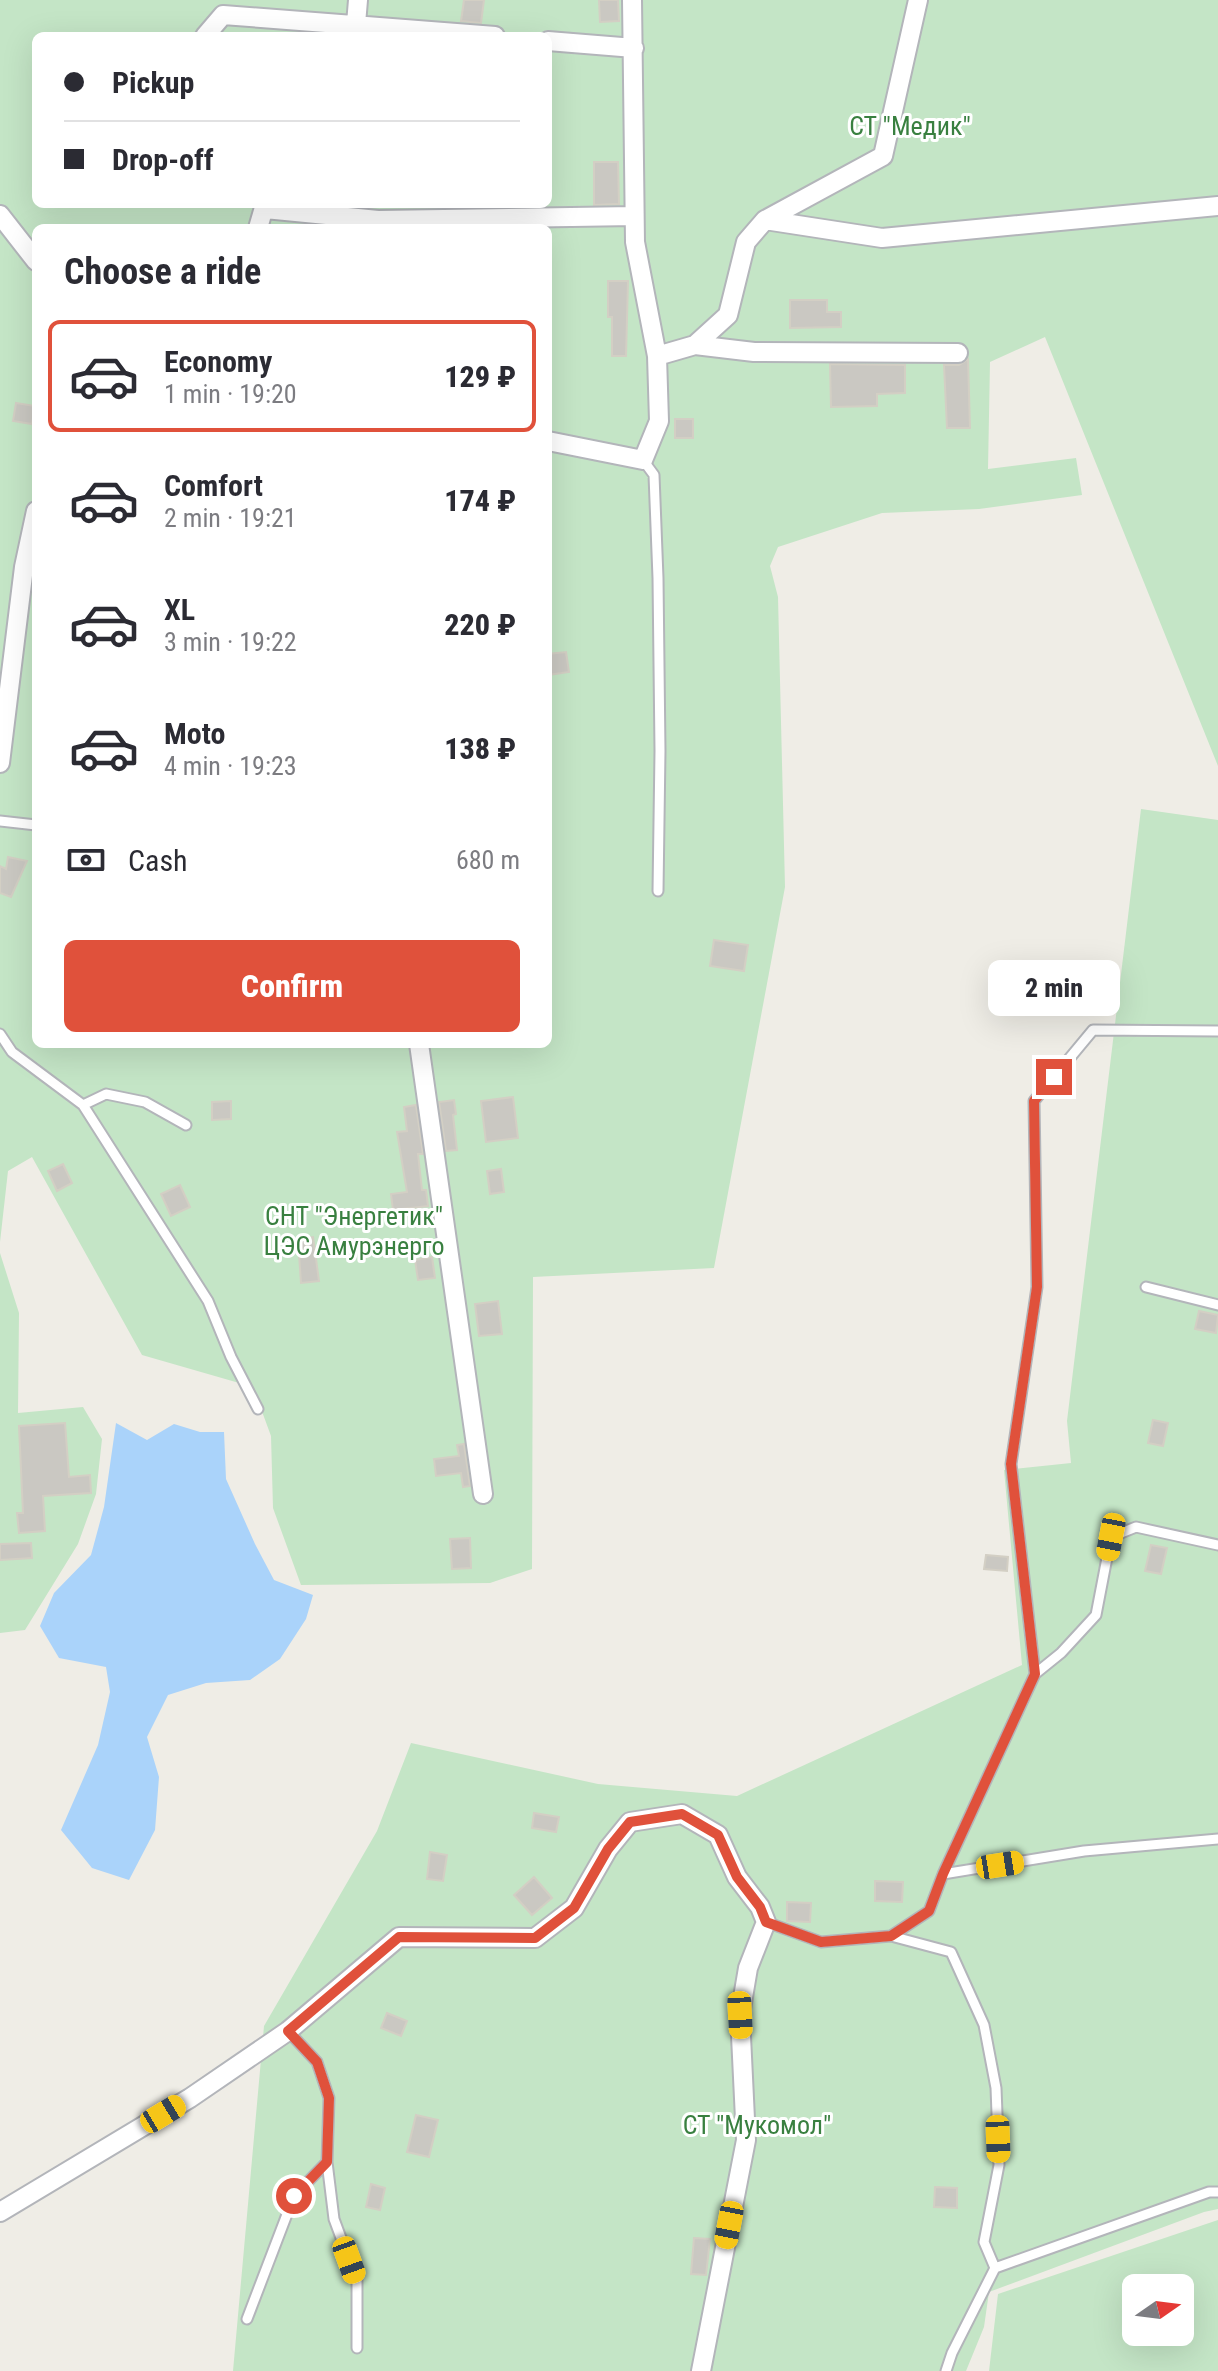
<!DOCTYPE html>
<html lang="en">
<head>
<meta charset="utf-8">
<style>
  :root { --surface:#fff; --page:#f7f7f7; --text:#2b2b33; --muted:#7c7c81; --line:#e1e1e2; --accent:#e0513b }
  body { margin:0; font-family:"Roboto Condensed",sans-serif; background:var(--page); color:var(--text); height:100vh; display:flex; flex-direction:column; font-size:30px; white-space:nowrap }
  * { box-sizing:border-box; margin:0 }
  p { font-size:26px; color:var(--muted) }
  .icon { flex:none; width:44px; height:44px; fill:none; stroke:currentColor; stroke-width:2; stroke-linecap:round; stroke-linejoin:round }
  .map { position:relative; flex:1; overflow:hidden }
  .details { position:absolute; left:32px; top:224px; width:520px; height:824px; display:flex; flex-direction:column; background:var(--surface); border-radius:12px; box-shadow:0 8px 32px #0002 }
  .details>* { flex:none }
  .banner { position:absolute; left:32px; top:32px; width:520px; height:176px; border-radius:12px; box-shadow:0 8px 32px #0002; display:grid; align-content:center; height:176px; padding:0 32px; background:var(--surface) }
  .needle { width:52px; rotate:76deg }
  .tools { position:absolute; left:1122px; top:2274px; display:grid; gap:16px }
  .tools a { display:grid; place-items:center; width:72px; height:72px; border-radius:12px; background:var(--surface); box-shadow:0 8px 32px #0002; font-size:40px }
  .end { position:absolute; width:36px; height:36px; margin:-18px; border:10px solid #e0513b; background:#fff; box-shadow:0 0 0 4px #fff }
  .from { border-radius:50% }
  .bubble { position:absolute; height:56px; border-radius:12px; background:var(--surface); box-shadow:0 8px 32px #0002; font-size:26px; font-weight:800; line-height:56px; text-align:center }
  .car { position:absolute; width:24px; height:48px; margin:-24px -12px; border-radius:10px; box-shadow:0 0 6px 2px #0007; background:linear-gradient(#f5c518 24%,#345 0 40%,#f5c518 0 76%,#345 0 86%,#f5c518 0) }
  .banner b { display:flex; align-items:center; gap:28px; height:76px; font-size:30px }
  .banner b+b { border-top:2px solid var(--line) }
  .banner i { width:20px; height:20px; background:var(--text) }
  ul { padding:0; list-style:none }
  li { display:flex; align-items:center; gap:24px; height:112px; margin:0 16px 12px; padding:0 16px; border:4px solid transparent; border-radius:12px }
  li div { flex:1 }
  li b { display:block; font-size:30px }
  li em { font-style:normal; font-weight:800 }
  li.current { border-color:var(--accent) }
  li>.icon { width:72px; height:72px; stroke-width:1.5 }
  h2 { padding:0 32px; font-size:36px; line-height:96px }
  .pay { display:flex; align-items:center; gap:20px; height:88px; padding:0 32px; font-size:30px }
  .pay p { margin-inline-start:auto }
  .button { display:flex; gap:16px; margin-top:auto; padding:16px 32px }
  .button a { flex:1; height:92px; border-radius:12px; background:var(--accent); color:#fff; font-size:32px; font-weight:800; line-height:92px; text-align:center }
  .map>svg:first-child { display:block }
  .green { fill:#c4e5c6; fill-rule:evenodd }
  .water { fill:#aad3fa }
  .building { fill:#cac8c2; stroke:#d3cfc4; stroke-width:2 }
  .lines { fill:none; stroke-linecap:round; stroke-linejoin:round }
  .lane-casing { stroke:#b3b5ba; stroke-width:13 }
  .street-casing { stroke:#b3b5ba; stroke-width:22 }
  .lane { stroke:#fff; stroke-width:9 }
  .street { stroke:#fff; stroke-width:18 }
  .route { stroke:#e0513b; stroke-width:10 }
  .labels { text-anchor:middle; stroke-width:6; stroke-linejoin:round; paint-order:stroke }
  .park-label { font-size:26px; fill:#398040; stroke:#fff }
</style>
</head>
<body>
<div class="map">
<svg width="1218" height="2371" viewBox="0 0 1218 2371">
  <rect width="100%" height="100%" fill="#efede6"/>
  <path class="green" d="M0 0H1218V766L1045 337 990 362 988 469 1076 458 1082 495 979 509 882 513 778 547 770 566 778 597 785 887 714 1268 533 1277 532 1569 490 1583 301 1585 273 1508 271 1436 253 1387 142 1355 32 1157 8 1171 0 1242ZM36 36H548V204H36ZM36 228H548V1044H36Z
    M1141 809 1218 820V2209L1204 2212 989 2292 984 2327 966 2371H233L264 2026 377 1831 411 1743 598 1784 737 1796 1022 1665 1004 1470 1071 1463 1067 1421Z
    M0 1253 19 1313 18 1413 83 1407 102 1439 96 1494 78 1544 25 1630 0 1633Z
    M1218 2220V2371H989L998 2294ZM1136 2288H1180V2332H1136Z"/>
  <path class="water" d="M116 1423 147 1440 174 1424 200 1432H224L226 1479 255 1544 274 1580 313 1595 306 1619 280 1659 250 1680 206 1683 168 1695 147 1737 159 1777 155 1830 129 1880 92 1868 61 1830 98 1745 110 1692 106 1667 59 1658 40 1626 54 1593 91 1555 104 1507Z"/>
  <path class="building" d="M464 0H484L481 23 461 21Z
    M599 0H618L619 21 600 22Z
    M594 162H618L619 204 594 205Z
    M608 281H628L626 356H612V317H608Z
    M790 300H827V312H841V327L790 328Z
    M968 359 970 428H947L944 365H959Z
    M830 364 905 365V393L877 394V406L831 407Z
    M16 403 35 406 32 424 13 421Z
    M675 419H693V438H675Z
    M566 652 569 672 548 675V654Z
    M8 857 27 861 11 897 0 893V866L6 869Z
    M714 940 748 945 744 971 710 966Z
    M513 1097 518 1138 486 1142 481 1101Z
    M454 1100 456 1114 453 1115 457 1150 446 1151 439 1102Z
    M231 1101V1119L212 1120V1102Z
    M416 1105 423 1154H418L422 1190H426L428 1206 393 1210 391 1194 407 1192 397 1132 407 1131 404 1107Z
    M63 1164 72 1183 57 1191 48 1171Z
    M501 1169 504 1192 490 1194 487 1171Z
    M180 1185 190 1207 171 1216 161 1194Z
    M313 1237 319 1281 301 1283 298 1239Z
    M432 1257 435 1278 418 1280 415 1260Z
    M498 1301 502 1334 479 1336 475 1304Z
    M1199 1311 1218 1315 1216 1333 1195 1329Z
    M1153 1420 1168 1423 1163 1446 1148 1443Z
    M65 1423 69 1477 90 1475 91 1493 43 1496 45 1531 19 1533 17 1513H23L19 1426Z
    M464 1444 470 1486 463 1487 461 1473 436 1476 434 1459 459 1456 457 1445Z
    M470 1538 471 1568 452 1569 450 1539Z
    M31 1543 32 1558 0 1560V1544Z
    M1151 1545 1167 1548 1161 1574 1145 1571Z
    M986 1555 1008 1557 1007 1571 984 1569Z
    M534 1813 559 1817 556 1832 532 1828Z
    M430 1852 447 1855 443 1881 427 1879Z
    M534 1877 552 1898 532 1915 514 1895Z
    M875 1881 903 1882 902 1902 875 1901Z
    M787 1902 811 1903 810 1922 787 1921Z
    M387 2013 407 2021 401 2036 381 2028Z
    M416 2115 438 2120 429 2157 407 2152Z
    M371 2184 385 2188 380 2210 366 2207Z
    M935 2187 957 2188V2208L934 2207Z
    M694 2238 710 2239 706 2275 691 2274Z"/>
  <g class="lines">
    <defs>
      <path id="lane" d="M643 460 654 475 658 578 660 751 658 891
        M0 821 36 825
        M0 1034 12 1052 83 1105 208 1301 231 1357 258 1409
        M83 1105 106 1094 145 1102 186 1125
        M1146 1287 1218 1305
        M1035 1674 1061 1653 1096 1615 1111 1537 1136 1527 1218 1545
        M943 1874 1084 1851 1218 1839
        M766 1922 821 1942 891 1936 929 1911 943 1874 1035 1674 1011 1464 1037 1287 1034 1101 1093 1030 1218 1031
        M891 1936 951 1952 984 2025 996 2088 999 2165 984 2242 995 2268 1209 2192H1218
        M327 2162 334 2219 357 2281V2348
        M247 2319 294 2196 327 2162 329 2098 317 2062 288 2031
        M946 2371 952 2353 995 2268"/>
      <path id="street" d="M356 24 358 0
        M205 36 223 15 495 36
        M548 41 634 48
        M265 209 378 220 634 216
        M0 215 36 261
        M765 220 882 238 1218 206
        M258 228 265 204
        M695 345 728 315 746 242 765 220 883 156 918 0
        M657 356 695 345 754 352 958 353
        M548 441 643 460 659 421 657 356 635 242 632 0
        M0 763 24 567 36 511
        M419 1044 483 1494
        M0 2212 190 2098 288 2031 399 1937 535 1938 574 1908 608 1849 630 1822 682 1814 718 1835 737 1877 760 1907 766 1922 748 1968 740 2015 746 2140 701 2371"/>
    </defs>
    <use href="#lane" class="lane-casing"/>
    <use href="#street" class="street-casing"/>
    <use href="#lane" class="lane"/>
    <use href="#street" class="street"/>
  </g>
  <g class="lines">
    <path class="route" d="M294 2196 327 2162 329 2098 317 2062 288 2031 399 1937 535 1938 574 1908 608 1849 630 1822 682 1814 718 1835 737 1877 760 1907 766 1922 821 1942 891 1936 929 1911 943 1874 1035 1674 1011 1464 1037 1287 1034 1101 1054 1077"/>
  </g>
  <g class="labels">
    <g class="park-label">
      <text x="910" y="135">СТ "Медик"</text>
      <text x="354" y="1225">СНТ "Энергетик"<tspan x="354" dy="30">ЦЭС Амурэнерго</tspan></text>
      <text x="757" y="2134">СТ "Мукомол"</text>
    </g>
  </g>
</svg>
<div class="tools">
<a><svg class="needle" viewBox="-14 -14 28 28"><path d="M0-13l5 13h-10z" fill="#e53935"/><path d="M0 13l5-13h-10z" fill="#7c7c81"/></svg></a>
</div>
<i class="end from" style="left:294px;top:2196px"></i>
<i class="end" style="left:1054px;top:1077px"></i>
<div class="bubble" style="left:988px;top:960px;width:132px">2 min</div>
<i class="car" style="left:1111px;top:1537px;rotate:191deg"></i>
<i class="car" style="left:1000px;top:1865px;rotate:81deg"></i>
<i class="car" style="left:740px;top:2015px;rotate:177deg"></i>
<i class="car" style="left:163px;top:2114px;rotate:59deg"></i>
<i class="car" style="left:998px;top:2139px;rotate:178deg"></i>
<i class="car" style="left:729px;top:2225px;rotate:191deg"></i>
<i class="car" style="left:349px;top:2260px;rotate:160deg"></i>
<div class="banner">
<b><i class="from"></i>Pickup</b>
<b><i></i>Drop-off</b>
</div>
<section class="details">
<h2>Choose a ride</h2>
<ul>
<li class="current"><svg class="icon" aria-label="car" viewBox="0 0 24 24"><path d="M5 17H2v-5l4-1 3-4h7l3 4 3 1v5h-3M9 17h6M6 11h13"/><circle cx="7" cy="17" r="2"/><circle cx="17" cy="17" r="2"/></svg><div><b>Economy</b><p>1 min · 19:20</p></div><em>129 ₽</em></li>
<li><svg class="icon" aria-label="car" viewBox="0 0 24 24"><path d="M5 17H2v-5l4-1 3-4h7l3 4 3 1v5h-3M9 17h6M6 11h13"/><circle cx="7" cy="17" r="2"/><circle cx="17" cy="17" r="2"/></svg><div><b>Comfort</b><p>2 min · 19:21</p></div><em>174 ₽</em></li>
<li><svg class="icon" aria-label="car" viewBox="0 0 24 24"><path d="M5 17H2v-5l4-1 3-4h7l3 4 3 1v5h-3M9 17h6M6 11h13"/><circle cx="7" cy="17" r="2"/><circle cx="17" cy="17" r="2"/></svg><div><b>XL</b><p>3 min · 19:22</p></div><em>220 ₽</em></li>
<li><svg class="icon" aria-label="car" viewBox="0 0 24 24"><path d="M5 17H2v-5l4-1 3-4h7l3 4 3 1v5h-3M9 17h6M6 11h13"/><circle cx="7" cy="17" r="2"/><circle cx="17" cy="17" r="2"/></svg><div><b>Moto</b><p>4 min · 19:23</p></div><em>138 ₽</em></li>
</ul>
<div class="pay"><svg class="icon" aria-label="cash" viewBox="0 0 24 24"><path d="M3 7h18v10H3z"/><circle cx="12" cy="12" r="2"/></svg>Cash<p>680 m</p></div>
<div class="button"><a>Confirm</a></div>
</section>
</div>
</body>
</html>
